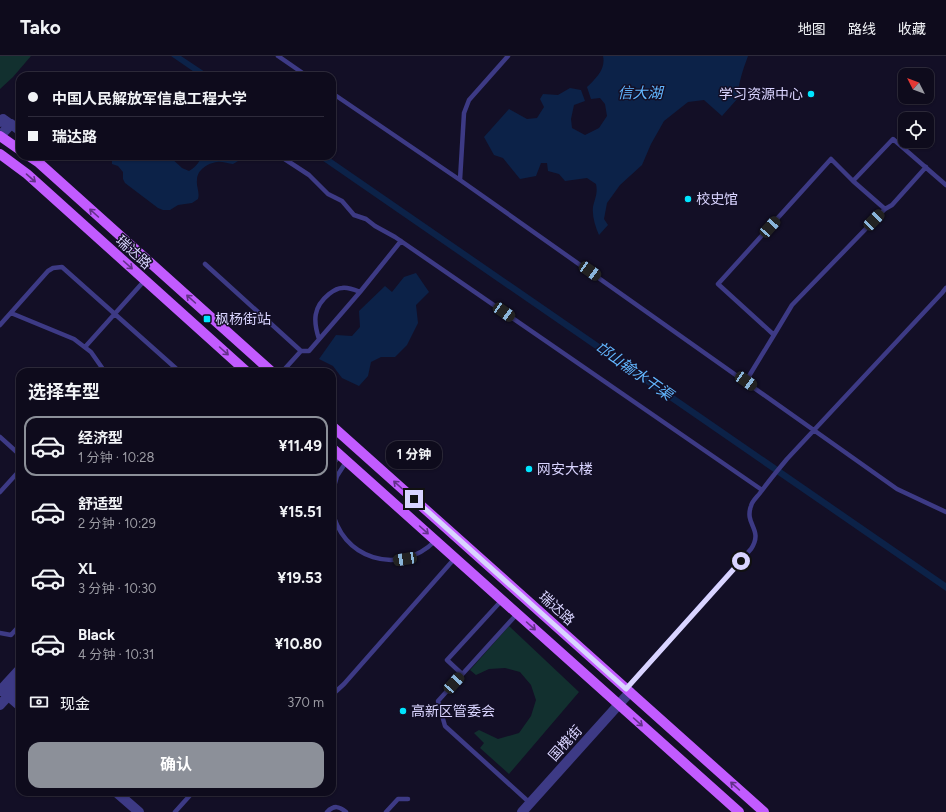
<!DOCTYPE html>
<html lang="zh">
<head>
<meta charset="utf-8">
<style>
  :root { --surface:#0e0b1c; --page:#1c1929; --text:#f1f3f6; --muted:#9b9ba3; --line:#2e2b3b; --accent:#8c9099 }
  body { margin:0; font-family:Figtree,"Noto Sans SC",sans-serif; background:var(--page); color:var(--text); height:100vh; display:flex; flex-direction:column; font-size:15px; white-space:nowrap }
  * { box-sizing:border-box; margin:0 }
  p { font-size:13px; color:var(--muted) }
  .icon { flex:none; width:22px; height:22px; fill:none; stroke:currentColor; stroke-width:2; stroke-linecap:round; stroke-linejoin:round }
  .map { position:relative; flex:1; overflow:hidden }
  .sheet { position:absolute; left:16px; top:312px; width:320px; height:428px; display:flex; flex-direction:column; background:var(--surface); border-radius:12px; box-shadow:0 1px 3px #0004,0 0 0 1px var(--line) }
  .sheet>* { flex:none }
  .banner { position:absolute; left:16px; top:16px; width:320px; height:88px; border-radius:12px; box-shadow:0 1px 3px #0004,0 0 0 1px var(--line); display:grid; align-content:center; height:88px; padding:0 12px; background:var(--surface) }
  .needle { width:26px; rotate:312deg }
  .controls { position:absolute; left:898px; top:12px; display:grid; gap:8px }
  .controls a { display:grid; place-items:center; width:36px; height:36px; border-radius:8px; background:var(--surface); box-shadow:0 1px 3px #0004,0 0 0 1px var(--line); font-size:20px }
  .end { position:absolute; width:18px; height:18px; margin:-9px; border:5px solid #d9d4ff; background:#111; box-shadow:0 0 0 2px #111 }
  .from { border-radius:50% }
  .bubble { position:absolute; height:28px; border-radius:12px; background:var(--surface); box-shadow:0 1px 3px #0004,0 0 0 1px var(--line); font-size:13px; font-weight:700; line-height:28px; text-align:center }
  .car { position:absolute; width:12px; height:24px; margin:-12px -6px; border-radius:5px; box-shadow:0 0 3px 1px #0007; background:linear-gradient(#222 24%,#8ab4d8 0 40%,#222 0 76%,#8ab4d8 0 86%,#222 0) }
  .banner b { display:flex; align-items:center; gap:14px; height:38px; font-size:15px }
  .banner b+b { border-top:1px solid var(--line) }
  .banner i { width:10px; height:10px; background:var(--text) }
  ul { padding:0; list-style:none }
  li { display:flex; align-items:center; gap:12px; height:60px; margin:0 8px 6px; padding:0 4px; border:2px solid transparent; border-radius:12px }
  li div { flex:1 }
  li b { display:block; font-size:15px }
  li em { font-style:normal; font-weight:700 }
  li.selected { border-color:var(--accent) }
  li>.icon { width:36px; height:36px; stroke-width:1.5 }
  h2 { padding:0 12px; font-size:18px; line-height:48px }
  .pay { display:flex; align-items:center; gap:10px; height:44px; padding:0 12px; font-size:15px }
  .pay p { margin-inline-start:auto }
  .button { display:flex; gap:8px; margin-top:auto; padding:8px 12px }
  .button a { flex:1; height:46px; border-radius:12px; background:var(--accent); color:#fff; font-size:16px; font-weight:700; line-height:46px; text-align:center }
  header { display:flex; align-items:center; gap:24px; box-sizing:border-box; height:56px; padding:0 20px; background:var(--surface); border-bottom:1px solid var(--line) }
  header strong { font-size:19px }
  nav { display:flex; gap:22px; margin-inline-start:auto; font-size:14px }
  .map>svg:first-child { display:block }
  .green { fill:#12302f }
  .water { fill:#0c2248 }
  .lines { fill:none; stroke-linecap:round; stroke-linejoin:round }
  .service { stroke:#3d3a85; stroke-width:4.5 }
  .minor { stroke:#3d3a85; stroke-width:9 }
  .tertiary { stroke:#3d3a85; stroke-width:10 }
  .primary { stroke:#c25bff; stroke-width:10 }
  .oneway { stroke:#623188 }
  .route { stroke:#d9d4ff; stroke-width:5 }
  .poi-dot { fill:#00e5ff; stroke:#130f26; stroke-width:1.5 }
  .labels { text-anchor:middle; stroke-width:3; stroke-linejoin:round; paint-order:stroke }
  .poi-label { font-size:14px; fill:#d9d4ff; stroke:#130f26; text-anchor:start }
  .street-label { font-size:14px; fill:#d9d4ff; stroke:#130f26 }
  .water-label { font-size:15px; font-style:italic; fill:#62b6ff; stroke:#130f26 }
</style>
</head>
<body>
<header>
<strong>Tako</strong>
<nav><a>地图</a><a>路线</a><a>收藏</a></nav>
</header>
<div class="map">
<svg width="946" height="756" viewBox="0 0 946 756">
  <rect width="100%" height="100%" fill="#130f26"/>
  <path class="green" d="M0 0H31L13 21 0 33Z
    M509 570 579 636 509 718 480 692 484 687 474 677 479 674 498 683 519 677 531 660 536 644 531 629 520 616 505 612 489 613 476 619 470 614Z"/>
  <path class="water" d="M171 0H181L211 20H200Z
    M603 0H748C743 14 738 27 738 42L722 60 704 44 688 46 664 65 651 88 642 109 620 129 607 147 604 163 608 169 599 179C595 170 592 160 593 151 595 142 598 137 596 128L587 122 565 125 559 118 548 115 547 107H541L536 120 520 123 503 102 494 99 484 81 509 53 527 63 537 62 544 51 540 43 543 38 558 39 570 32 581 34 585 45 574 49 571 63 572 72 585 79 599 72 607 60 605 48 600 42 591 43 587 31C596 22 606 13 603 0Z
    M112 100H169L182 112 189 115C194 112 197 109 200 104L198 100H239L240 101 238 105 233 108C228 108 222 105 217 106 208 107 197 114 197 124 196 131 200 136 198 143L192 147 178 149 170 154H163L158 152 125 127 123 123V116L118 110 112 108Z
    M316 100H327L946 527V535Z
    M416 217 429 236 416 249 418 267 407 289 395 301H381L371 306 368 320 359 330 342 322 333 310 319 303 336 279 352 280 360 271 359 255 385 230 392 236 404 221Z"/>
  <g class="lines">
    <path class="service" d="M278 0 307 20
      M332 37 460 124 897 433 946 456
      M280 100 309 119 328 138 342 145 354 159 366 163 375 170 395 181 762 434
      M242 101 245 100
      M460 124 464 57 469 44 508 0
      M853 125 885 153 892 149 926 111
      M205 208 301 295 282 316
      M11 257 74 283 91 296 105 316
      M0 269 48 215 53 212 62 211 180 316
      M774 279 792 249 885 153
      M319 283C313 265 313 251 329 238 333 235 337 232 342 232 348 231 355 234 360 236
      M85 291 145 224
      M301 295H309L360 236 401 185
      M746 325 774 279 718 228 831 103 853 125 893 83 946 129
      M0 381 20 399
      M332 409 340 399
      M0 436 20 414
      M332 438 337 420 346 406
      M332 452C340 503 399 521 435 485
      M517 558 438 645 445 670 530 747
      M0 577 11 579 20 569
      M462 618 447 604 502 544
      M626 633 751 493C764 473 744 469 751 450 752 445 757 441 760 437 768 426 777 415 787 403L942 237 946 232
      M332 639 344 628 455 502
      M175 756 193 736
      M327 756C334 749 339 750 346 756
      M386 756 398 743H408"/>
    <path class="minor" d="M5 64 20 75"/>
    <path class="tertiary" d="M0 66 3 63
      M0 80 11 68
      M0 635 20 613
      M4 636 20 650
      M0 649 20 627
      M116 736 139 756
      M522 756 630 636"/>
    <path class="primary" d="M0 80 20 94
      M0 98 27 118 247 316
      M29 100 38 106 272 316
      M332 370 764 756
      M332 392 739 756"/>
  </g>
  <defs><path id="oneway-shaft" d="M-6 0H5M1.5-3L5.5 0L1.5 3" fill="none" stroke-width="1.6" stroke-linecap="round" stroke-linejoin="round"/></defs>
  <g class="oneway">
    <use href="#oneway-shaft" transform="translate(31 122) rotate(41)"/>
    <use href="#oneway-shaft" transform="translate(94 157) rotate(-138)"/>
    <use href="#oneway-shaft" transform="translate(128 209) rotate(42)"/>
    <use href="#oneway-shaft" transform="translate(191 243) rotate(-138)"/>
    <use href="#oneway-shaft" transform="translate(224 295) rotate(42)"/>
    <use href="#oneway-shaft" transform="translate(398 429) rotate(-138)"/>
    <use href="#oneway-shaft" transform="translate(424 474) rotate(42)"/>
    <use href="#oneway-shaft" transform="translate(531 570) rotate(42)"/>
    <use href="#oneway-shaft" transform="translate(638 666) rotate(42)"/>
    <use href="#oneway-shaft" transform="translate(735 730) rotate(-138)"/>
  </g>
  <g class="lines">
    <path class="route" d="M414 443 626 633 741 505"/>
  </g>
  <g class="poi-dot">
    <circle cx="811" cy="38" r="4"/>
    <circle cx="688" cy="143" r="4"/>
    <rect x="203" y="259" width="8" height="8" rx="2"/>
    <circle cx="529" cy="413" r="4"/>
    <circle cx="403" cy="655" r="4"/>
  </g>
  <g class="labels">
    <g class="poi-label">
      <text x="803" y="43" text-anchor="end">学习资源中心</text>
      <text x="696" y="148">校史馆</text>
      <text x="215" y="268">枫杨街站</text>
      <text x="537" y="418">网安大楼</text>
      <text x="411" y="660">高新区管委会</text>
    </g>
    <g class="street-label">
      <text transform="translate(134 196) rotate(42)" y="5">瑞达路</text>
      <text transform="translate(557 552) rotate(42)" y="5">瑞达路</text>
      <text transform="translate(565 687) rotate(-48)" y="5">国槐街</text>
    </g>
    <g class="water-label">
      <text x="640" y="42">信大湖</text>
      <text transform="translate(634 315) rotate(35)" y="5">邙山输水干渠</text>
    </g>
  </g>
</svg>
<div class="controls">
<a><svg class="needle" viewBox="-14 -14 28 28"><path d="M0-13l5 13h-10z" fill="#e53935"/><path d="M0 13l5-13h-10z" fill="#9b9ba3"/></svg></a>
<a><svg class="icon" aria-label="locate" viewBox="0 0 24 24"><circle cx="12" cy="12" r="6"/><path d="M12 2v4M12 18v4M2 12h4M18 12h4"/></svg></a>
</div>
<i class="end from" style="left:741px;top:505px"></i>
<i class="end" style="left:414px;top:443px"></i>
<div class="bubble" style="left:386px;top:385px;width:56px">1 分钟</div>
<i class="car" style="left:874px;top:164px;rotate:44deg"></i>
<i class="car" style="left:770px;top:171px;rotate:42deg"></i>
<i class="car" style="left:590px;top:215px;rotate:125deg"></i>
<i class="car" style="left:504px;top:256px;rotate:125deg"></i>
<i class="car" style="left:746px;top:325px;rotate:125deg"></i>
<i class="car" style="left:405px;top:503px;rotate:261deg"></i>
<i class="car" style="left:454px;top:627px;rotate:42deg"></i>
<div class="banner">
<b><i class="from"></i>中国人民解放军信息工程大学</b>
<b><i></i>瑞达路</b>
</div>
<section class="sheet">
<h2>选择车型</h2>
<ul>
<li class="selected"><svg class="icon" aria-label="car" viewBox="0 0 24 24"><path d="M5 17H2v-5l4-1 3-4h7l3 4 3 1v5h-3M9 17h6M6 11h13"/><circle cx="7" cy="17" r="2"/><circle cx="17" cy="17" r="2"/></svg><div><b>经济型</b><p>1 分钟 · 10:28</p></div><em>¥11.49</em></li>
<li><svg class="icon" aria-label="car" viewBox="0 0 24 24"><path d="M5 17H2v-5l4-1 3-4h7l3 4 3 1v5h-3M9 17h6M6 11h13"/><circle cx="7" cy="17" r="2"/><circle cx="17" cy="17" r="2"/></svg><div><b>舒适型</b><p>2 分钟 · 10:29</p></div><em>¥15.51</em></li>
<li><svg class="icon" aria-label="car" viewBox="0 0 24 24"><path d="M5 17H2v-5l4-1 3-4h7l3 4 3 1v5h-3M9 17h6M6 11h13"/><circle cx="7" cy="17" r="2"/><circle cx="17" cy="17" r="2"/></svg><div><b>XL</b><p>3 分钟 · 10:30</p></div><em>¥19.53</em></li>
<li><svg class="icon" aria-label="car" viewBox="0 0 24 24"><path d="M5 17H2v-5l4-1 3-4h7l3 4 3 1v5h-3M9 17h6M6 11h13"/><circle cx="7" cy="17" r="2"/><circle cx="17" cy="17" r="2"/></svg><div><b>Black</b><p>4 分钟 · 10:31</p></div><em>¥10.80</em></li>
</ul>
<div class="pay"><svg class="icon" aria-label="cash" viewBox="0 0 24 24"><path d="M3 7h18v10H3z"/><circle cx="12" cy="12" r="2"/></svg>现金<p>370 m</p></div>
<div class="button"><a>确认</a></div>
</section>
</div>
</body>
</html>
